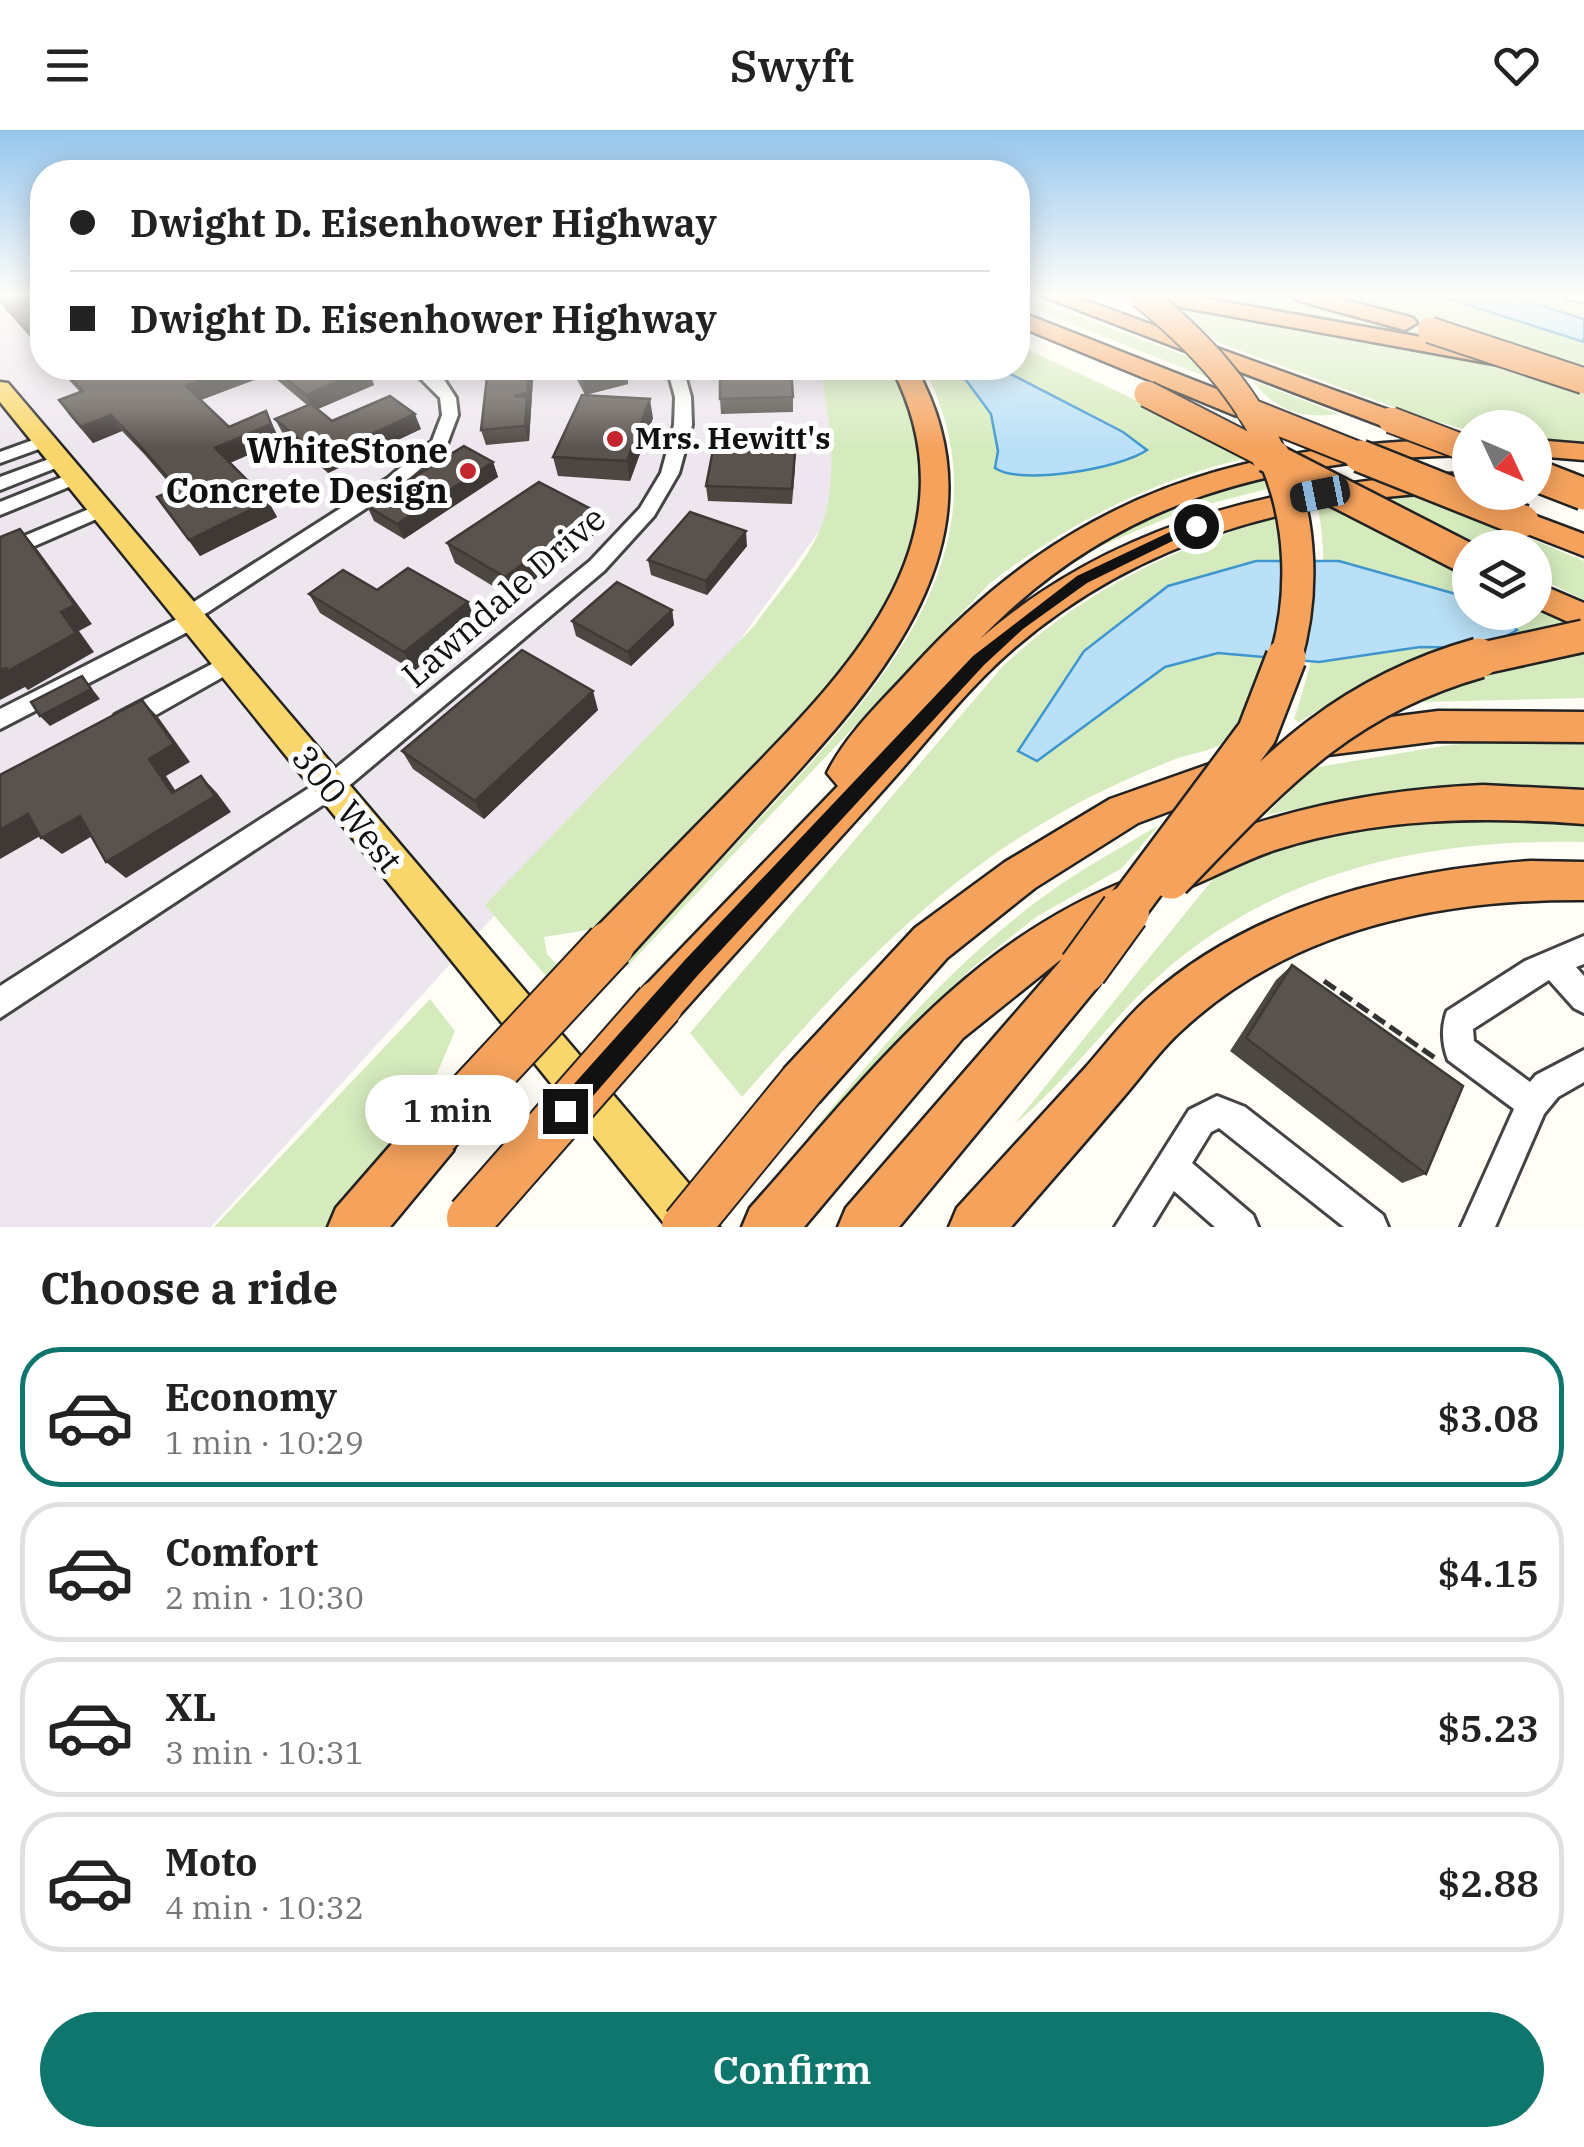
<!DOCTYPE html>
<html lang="en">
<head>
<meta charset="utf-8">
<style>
  :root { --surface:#fff; --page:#f6f6f6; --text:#222; --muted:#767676; --line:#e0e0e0; --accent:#0f766e }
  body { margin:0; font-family:"IBM Plex Serif",serif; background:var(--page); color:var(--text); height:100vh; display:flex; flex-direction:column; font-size:38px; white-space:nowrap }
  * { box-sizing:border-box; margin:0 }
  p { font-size:32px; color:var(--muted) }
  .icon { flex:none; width:55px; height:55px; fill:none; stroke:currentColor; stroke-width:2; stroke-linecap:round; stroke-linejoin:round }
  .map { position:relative; height:1097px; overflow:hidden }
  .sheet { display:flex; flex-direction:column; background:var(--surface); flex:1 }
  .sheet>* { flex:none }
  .hud { position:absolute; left:30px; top:30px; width:1000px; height:220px; border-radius:40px; box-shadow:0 5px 25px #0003; display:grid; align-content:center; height:220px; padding:0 40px; background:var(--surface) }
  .needle { width:65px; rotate:134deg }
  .fabs { position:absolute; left:1452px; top:280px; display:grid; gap:20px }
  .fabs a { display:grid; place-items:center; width:100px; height:100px; border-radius:50%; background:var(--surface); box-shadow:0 5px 25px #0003; font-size:50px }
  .end { position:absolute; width:45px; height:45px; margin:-22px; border:12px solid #111; background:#fff; box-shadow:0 0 0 5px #fff }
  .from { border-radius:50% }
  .bubble { position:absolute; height:70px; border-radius:35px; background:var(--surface); box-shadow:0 5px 25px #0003; font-size:32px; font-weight:600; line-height:70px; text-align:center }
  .car { position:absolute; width:30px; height:60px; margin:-30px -15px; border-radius:12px; box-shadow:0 0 8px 2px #0007; background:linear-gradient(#222 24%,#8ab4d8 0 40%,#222 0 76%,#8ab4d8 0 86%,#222 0) }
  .hud b { display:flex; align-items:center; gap:35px; height:95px; font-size:38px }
  .hud b+b { border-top:2px solid var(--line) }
  .hud i { width:25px; height:25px; background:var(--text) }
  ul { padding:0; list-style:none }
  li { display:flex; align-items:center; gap:30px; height:140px; margin:0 20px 15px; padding:0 20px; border:5px solid var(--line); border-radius:40px }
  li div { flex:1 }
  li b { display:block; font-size:38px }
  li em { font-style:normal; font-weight:600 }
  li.selected { border-color:var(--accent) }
  li>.icon { width:90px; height:90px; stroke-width:1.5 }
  h2 { padding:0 40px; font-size:45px; line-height:120px }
  .action { display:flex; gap:20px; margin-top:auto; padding:20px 40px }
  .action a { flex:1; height:115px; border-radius:60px; background:var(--accent); color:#fff; font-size:40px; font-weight:600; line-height:115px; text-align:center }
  header { display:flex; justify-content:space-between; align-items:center; height:130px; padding:0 40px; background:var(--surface); font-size:45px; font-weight:600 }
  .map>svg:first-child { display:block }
  .industrial { fill:#eee6ef }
  .green { fill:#d5ebbd }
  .water { fill:#b9e0f7; stroke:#3f96cf; stroke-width:2.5 }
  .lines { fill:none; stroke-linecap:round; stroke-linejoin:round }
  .minor-casing { stroke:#444; stroke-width:6 }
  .major-casing { stroke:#222; stroke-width:5 }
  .highway-casing { stroke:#222; stroke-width:5 }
  .path { stroke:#333; stroke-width:5; stroke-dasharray:14 6; stroke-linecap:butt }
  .minor { fill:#fff; fill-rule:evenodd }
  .major { fill:#f9d66b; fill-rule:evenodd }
  .highway { fill:#f5a25d; fill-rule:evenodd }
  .highway-bridge-far3-casing { stroke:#222; stroke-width:29; stroke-linecap:butt }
  .highway-bridge-far2-casing { stroke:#222; stroke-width:36; stroke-linecap:butt }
  .highway-bridge-far1-casing { stroke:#222; stroke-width:44; stroke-linecap:butt }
  .highway-bridge-casing { stroke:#222; stroke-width:52; stroke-linecap:butt }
  .highway-bridge-far3 { stroke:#f5a25d; stroke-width:25 }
  .highway-bridge-far2 { stroke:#f5a25d; stroke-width:31 }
  .highway-bridge-far1 { stroke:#f5a25d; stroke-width:39 }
  .highway-bridge { stroke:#f5a25d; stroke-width:48 }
  .wall { fill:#4d4742 }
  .shaded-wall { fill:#3f3936 }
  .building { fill:#5a524d; stroke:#3f3936; stroke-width:2.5 }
  .route { fill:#111 }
  .poi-dot { fill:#c4262e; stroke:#fff; stroke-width:4 }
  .labels { text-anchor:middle; stroke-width:10; stroke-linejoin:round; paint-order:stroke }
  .far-poi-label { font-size:30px; font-weight:bold; fill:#111; stroke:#fff; text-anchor:start }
  .poi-label { font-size:35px; font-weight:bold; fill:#111; stroke:#fff; text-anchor:end }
  .street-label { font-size:35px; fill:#111; stroke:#fff }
</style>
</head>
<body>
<header><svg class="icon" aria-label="menu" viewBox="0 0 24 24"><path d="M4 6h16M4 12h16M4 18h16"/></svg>Swyft<svg class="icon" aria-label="heart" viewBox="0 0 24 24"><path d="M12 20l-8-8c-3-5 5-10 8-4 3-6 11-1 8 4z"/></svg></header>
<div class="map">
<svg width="1584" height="1097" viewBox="0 0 1584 1097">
  <rect width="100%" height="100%" fill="#fffdf5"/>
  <path class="industrial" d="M0 165H42V238H814L845 284 825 393 722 535 211 1097H0Z"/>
  <path class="green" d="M1018 165 1214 236 1230 256 1018 173Z
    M1182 165H1301L1427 203 1435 210Z
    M1329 165H1553L1584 174V235C1543 228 1493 223 1461 193L1434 196Z
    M1179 179 1544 241 1584 254V313L1535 309V298H1470V306L1460 302 1467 300 1418 286 1217 212Z
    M1018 215 1256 326C1155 348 1072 391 990 453L627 837 624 833C674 779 724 726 775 672 887 552 1013 410 924 238H1018Z
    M820 238H897L917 285 923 365 910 420 887 476 842 543 797 595 594 799 544 807 547 824 558 836 547 847 485 775 754 496C776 465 810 429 823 392 839 344 829 285 820 238Z
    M1253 251 1339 284C1303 289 1275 281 1253 251Z
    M1269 343 1279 356 1189 379 1098 417 1092 413 1151 382Z
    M1426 365 1584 431V470L1535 446V418L1478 417 1384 369Z
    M1351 374 1470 437V482H1535V471L1577 493C1479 507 1382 539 1299 592L1294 589C1317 520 1332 451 1318 378Z
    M1285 385C1290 435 1268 574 1229 609 1218 620 1188 624 1173 630 1130 647 1089 666 1050 689 927 760 835 861 742 967L690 903 1003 536C1085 459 1178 415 1285 385Z
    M1584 523V568L1419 572 1485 545Z
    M1504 611H1584V666C1468 663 1380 660 1266 685L1312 638 1449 615Z
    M1456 686 1584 691V712C1417 708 1256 745 1136 868 1095 911 1060 956 1014 995L1230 728 1331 700Z
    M1159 695 1122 738 1036 787 972 838 890 919 812 1010 808 1007C877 921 948 839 1036 772 1074 743 1117 720 1159 695Z
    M430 869 455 901 425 972 387 1012 393 1024 329 1097H214Z"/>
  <path class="water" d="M1437 165H1506L1584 189V212Z
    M957 238H999L1123 302 1147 320C1122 338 1020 356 995 338L998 321 991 284Z
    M1256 431H1339L1470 468V482L1500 483 1517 500 1486 518 1420 517 1319 532 1218 523 1165 537 1037 631 1018 621 1084 521 1168 456Z"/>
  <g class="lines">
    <defs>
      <path id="minor" d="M1565 165H1584V172L1567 168Z
        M410 238H427L445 251 456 268 458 285 446 317 400 356 202 486 201 495 0 599V579L179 488 181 480 388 348 432 311 442 285 440 268Z
        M667 238H683L691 267 692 295 679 343 654 386 604 441 338 665 0 888V856L320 651 590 431 640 378 661 343 674 295 675 267Z
        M44 306 53 311 50 315 0 333V322Z
        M60 325 69 330 66 334 0 360V347Z
        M75 342 84 348 81 352 0 385V372Z
        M101 374 108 376V384L0 431V416Z
        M229 525 237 527 240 533 237 539 131 599H115L111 592 115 585Z
        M1584 806V834L1576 837 1584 846V883L1574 878 1549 850 1473 899 1474 911 1530 952 1536 945 1584 920V952L1558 967 1544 984 1495 1097H1461L1514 979 1448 930C1442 914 1441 897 1447 881L1525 831Z
        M1217 966 1245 977 1383 1085 1388 1097H1344L1219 998 1211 1002 1192 1033 1253 1085 1258 1097H1215L1174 1061 1152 1097H1115L1189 980Z"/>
      <path id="major" d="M0 252 8 253 712 1081 719 1097H667L0 272Z"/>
      <path id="highway" d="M1039 165H1070L1400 284 1404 290 1400 296H1382Z
        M1142 165H1187L1499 221 1511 228 1499 235 1153 172Z
        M1293 165H1327L1413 188 1417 193 1405 200 1296 170Z
        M1018 181 1252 273 1256 279 1243 287 1234 285 1018 196Z
        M892 238H916C1010 409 881 552 770 672 722 725 674 777 626 830L610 836 594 830 588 815 594 800C644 749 694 698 744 647 855 534 978 406 892 238Z
        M1470 309V325C1278 329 1117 367 980 509 1117 389 1292 350 1470 343V361C1301 367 1144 406 1013 519 965 560 927 612 884 659 815 736 744 812 675 890L659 897 643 890 636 874 643 858 838 656 827 643C846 604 884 569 913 537 1073 362 1238 313 1470 309Z
        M1535 310 1584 314V330L1535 326Z
        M1523 381 1584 404V426L1512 398 1508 391Z
        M1535 452 1584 473V499L1535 477Z
        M1438 581 1584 582V612L1438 611 1312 627 1299 623 1293 612 1299 601 1312 597Z
        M1235 625 1248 630 1254 641 1248 652 1138 693 1035 758 947 828 819 972 802 979 785 972 778 955 785 938 915 798 1005 732 1110 669Z
        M1483 655 1584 660V694C1481 686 1377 688 1278 719 1246 729 1217 746 1186 758L1171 752 1165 739 1171 726C1272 680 1373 660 1483 655Z
        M1530 731 1584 732V770C1439 769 1290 799 1181 901 1160 920 1144 943 1126 964 1088 1009 1049 1053 1011 1097H949L957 1078C1000 1031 1043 984 1086 937 1106 914 1125 889 1147 869 1250 776 1395 741 1530 731Z
        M1131 749 1146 755 1152 769 1146 783 1080 818 1099 823 1105 839 1099 855 899 1097H838L846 1078 1064 827 963 908 804 1097H742L750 1078C865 949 964 813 1131 749Z
        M435 978 453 985 460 1003 453 1021 390 1097H328L336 1078 417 985Z"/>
    </defs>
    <use href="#minor" class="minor-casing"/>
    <use href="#major" class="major-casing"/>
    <use href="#highway" class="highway-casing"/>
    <path class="path" d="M1324 851 1438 930"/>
    <use href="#minor" class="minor"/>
    <use href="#major" class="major"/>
    <use href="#highway" class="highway"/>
    <defs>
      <path id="highway-bridge-far3" d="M1142 165C1199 212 1245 260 1275 328
        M1430 200 1584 251
        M1147 264 1272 328
        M1249 281 1367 328
        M1391 290 1470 320"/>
      <path id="highway-bridge-far2" d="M1267 326 1470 430
        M1274 326C1302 389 1305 465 1285 531
        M1360 326 1523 391
        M1535 345 1584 364
        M1470 531 1584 506"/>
      <path id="highway-bridge-far1" d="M1171 749C1269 648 1337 568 1479 528
        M1123 783 1257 603 1286 528"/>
      <path id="highway-bridge" d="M1083 839 1125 781
        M435 1003 610 815
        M471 1088 659 874
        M686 1097 802 955"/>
    </defs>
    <use href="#highway-bridge-far3" class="highway-bridge-far3-casing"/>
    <use href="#highway-bridge-far2" class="highway-bridge-far2-casing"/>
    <use href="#highway-bridge-far1" class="highway-bridge-far1-casing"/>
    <use href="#highway-bridge" class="highway-bridge-casing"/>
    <use href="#highway-bridge-far3" class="highway-bridge-far3"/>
    <use href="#highway-bridge-far2" class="highway-bridge-far2"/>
    <use href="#highway-bridge-far1" class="highway-bridge-far1"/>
    <use href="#highway-bridge" class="highway-bridge"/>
  </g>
  <path class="wall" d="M0 165H42V220L0 173Z
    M58 238H374L378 248 372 250 374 255 318 279 332 291 421 299 328 343 283 304 275 289 307 275 270 244 201 270 229 297 266 281 280 311 230 333 268 371 277 387 200 426 157 367 174 359 145 325 122 301 93 313 70 286 59 270 80 262Z
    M496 238H530L533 249 529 311 486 315 481 300Z
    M571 238H641V239L627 242 628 254 585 265Z
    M793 267V282L721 284 720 269Z
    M653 288 630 351 558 346 553 327Z
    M493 332 498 347 404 409 374 391 367 376Z
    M795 338 792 374 708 371 706 356Z
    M595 381 599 401 511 467 455 433 447 413Z
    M747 416 707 465 651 445 648 430Z
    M377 460 476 492 414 541 320 483 309 464Z
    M672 480 674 495 631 536 576 506 572 491Z
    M598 580 484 689 413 639 402 621Z
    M1292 835 1426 1044 1402 1053 1230 921 1276 850Z"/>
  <path class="shaded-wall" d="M236 238H266L270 244 195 272 186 256Z
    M363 238H374L378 248 372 250 374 255 313 281 306 265Z
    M529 238 533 249 529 311 514 266Z
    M615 238 641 239 627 242 628 254 585 265 581 245Z
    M650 269 653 288 630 351 627 331Z
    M266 281 280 311 225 335 215 318Z
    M415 284 421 299 328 343 321 328Z
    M111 285 122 301 93 313 81 297Z
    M493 332 498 347 404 409 397 394Z
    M268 371 277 387 200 426 189 410Z
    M595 381 599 401 511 467 505 447Z
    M20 399 37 419 92 494 79 501 94 522 28 560 25 557 0 570V540L61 482Z
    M746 401 747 416 707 465 706 451Z
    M468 472 476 492 414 541 404 522Z
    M672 480 674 495 631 536 628 522Z
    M82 546 100 569 50 596 40 586Z
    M593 561 598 580 484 689 475 671Z
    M142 570 158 587 190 632 166 646 188 680 172 663 149 629Z
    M201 646 217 663 231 682 126 748 106 732Z
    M28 684 49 701 0 729V700Z
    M80 686 99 702 62 724 41 708Z"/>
  <path class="building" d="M0 165H42V217L0 170Z
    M61 238H236L186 256 229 297 266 281 271 294 215 318 268 371 189 410 157 367 177 358 134 309 111 285 81 297 59 270 83 261Z
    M273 238H365L367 239 306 265Z
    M488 238H529L527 263 514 266 527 267 525 296 481 300Z
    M577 238H615L581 245Z
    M720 238H791L793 267 720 269Z
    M582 265 650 269 627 331 553 327Z
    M390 266 415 284 321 328 275 289 311 274 332 291Z
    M464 316 493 332 397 394 367 376Z
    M713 320 795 323 792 359 706 356Z
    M539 352 595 381 505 447 447 413Z
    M690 382 746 401 706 451 648 430Z
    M20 399 75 475 61 482 76 503 8 541 6 538 0 540V407Z
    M408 438 468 472 404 522 309 464 343 440 377 460Z
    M617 452 672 480 628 522 572 491Z
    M522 520 593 561 475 671 402 621Z
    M82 546 91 559 40 586 31 572Z
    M142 570 174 614 149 629 172 663 201 646 215 666 106 732 80 686 41 708 28 684 0 700V645Z
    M1292 835 1463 956 1426 1044 1246 908Z"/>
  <linearGradient id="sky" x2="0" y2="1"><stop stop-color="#95c6ee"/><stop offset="0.52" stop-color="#fffefa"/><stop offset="1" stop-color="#fffefa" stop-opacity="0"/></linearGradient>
  <rect width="1584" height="318" fill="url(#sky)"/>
  <path class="route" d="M1191 392 1203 396 1087 453 1023 499 984 535 698 845 573 989H557V973L684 831 973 526 1077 446Z"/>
  <g class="poi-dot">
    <circle cx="615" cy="309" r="10"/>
    <circle cx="468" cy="341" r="10"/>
  </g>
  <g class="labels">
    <g class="far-poi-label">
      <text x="635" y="319">Mrs. Hewitt's</text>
    </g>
    <g class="poi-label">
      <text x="448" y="333">WhiteStone<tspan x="448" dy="40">Concrete Design</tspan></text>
    </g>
    <g class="street-label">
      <text transform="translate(504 467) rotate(-41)" y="12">Lawndale Drive</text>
      <text transform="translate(347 679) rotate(51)" y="12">300 West</text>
    </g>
  </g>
</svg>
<div class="fabs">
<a><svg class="needle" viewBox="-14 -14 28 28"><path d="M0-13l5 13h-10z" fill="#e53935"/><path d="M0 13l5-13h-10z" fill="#767676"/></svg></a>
<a><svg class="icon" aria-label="layers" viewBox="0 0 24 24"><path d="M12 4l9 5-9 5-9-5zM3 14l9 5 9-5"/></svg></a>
</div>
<i class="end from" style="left:1196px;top:396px"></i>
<i class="end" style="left:565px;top:981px"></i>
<div class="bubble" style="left:365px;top:945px;width:165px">1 min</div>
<i class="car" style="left:1320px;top:364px;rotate:259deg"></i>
<div class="hud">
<b><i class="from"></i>Dwight D. Eisenhower Highway</b>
<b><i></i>Dwight D. Eisenhower Highway</b>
</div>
</div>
<section class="sheet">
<h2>Choose a ride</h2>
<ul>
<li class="selected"><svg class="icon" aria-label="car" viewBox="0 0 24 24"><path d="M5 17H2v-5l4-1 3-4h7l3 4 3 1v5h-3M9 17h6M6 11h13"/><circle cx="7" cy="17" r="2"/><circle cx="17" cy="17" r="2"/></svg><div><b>Economy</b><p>1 min · 10:29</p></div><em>$3.08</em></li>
<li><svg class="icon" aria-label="car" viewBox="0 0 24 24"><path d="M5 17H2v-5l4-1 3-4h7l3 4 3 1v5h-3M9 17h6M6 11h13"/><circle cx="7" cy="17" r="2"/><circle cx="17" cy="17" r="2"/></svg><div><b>Comfort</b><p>2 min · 10:30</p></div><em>$4.15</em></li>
<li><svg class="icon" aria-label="car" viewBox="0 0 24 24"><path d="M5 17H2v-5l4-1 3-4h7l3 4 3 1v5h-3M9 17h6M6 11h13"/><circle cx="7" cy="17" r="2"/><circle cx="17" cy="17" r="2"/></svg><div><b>XL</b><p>3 min · 10:31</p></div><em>$5.23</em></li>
<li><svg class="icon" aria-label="car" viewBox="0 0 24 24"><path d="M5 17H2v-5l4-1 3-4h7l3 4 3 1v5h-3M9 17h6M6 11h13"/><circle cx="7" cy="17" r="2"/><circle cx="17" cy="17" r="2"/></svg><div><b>Moto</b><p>4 min · 10:32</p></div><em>$2.88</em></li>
</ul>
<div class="action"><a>Confirm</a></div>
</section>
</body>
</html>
